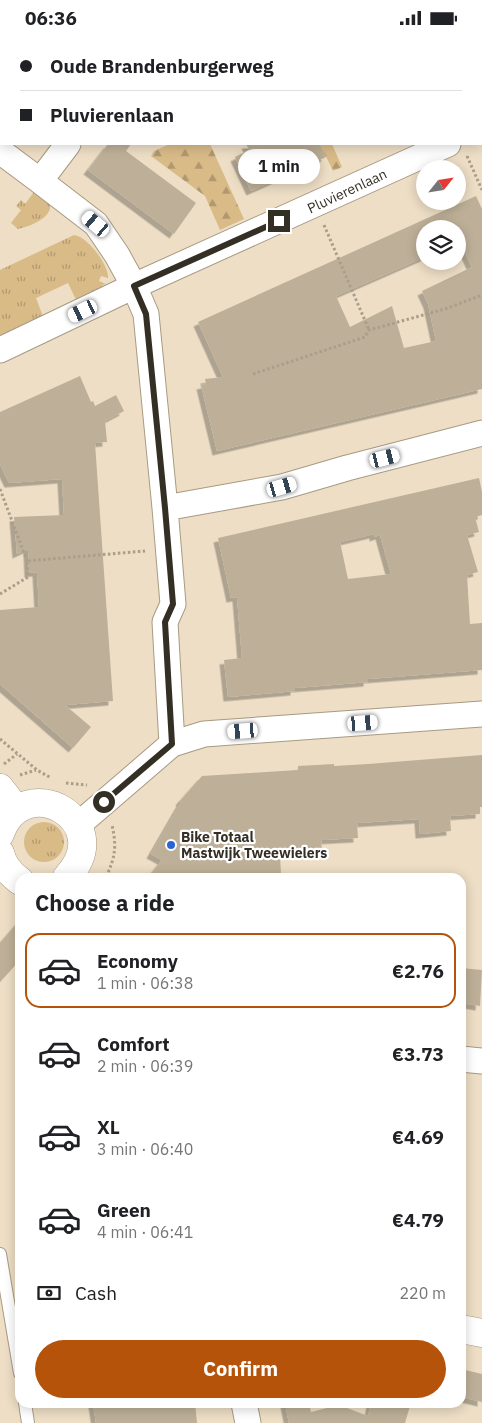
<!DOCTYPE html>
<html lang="en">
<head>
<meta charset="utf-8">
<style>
  :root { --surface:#fff; --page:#f2f2f2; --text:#202124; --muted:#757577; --line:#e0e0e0; --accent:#b45309 }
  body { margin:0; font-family:"IBM Plex Sans",sans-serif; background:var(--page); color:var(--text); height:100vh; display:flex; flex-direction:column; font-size:19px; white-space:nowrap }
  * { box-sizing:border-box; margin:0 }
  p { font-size:16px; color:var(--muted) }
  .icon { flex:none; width:28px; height:28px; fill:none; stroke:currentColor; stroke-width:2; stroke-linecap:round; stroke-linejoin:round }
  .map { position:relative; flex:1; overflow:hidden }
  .drawer { position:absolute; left:15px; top:838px; width:451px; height:535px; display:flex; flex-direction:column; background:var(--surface); border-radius:15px; box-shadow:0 2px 12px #0003 }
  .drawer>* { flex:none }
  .top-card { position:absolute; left:0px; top:0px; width:482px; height:110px; box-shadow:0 2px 12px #0003; display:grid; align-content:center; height:110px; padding:0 20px; background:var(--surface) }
  .needle { width:32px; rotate:60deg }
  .buttons { position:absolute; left:416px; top:125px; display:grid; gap:10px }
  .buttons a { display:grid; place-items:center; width:50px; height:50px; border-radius:50%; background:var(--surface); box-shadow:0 2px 12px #0003; font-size:25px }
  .end { position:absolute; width:22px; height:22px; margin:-11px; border:6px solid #342f25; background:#fff; box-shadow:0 0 0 2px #fff }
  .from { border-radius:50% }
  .bubble { position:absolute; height:35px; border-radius:18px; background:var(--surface); box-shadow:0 2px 12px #0003; font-size:16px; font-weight:700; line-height:35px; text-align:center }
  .car { position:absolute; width:15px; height:30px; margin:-15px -8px; border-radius:6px; box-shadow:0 0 4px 1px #0007; background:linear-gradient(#fff 24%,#345 0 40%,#fff 0 76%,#345 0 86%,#fff 0) }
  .top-card b { display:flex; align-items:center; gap:18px; height:48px; font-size:19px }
  .top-card b+b { border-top:1px solid var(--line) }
  .top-card i { width:12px; height:12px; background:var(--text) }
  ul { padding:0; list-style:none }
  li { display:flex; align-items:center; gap:15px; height:75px; margin:0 10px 8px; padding:0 10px; border:2px solid transparent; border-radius:15px }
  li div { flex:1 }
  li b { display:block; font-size:19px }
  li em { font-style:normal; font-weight:700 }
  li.selected { border-color:var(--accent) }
  li>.icon { width:45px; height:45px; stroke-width:1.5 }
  h2 { padding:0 20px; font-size:22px; line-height:60px }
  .pay { display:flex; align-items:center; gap:12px; height:55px; padding:0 20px; font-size:19px }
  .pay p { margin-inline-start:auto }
  .action { display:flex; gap:10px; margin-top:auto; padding:10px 20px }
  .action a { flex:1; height:58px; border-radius:30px; background:var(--accent); color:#fff; font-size:20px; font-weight:700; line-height:58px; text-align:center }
  .status { display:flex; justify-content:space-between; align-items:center; height:35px; padding:0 25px; background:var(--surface); direction:ltr }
  .status svg { height:14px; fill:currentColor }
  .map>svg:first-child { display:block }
  .grass { fill:url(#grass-tufts) }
  .forest { fill:url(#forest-firs) }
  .building { fill:#beb098; fill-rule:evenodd; filter:url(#shadow) }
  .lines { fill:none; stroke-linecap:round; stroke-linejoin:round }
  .service-casing { stroke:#a89a83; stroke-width:14 }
  .minor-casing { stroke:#a89a83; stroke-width:27 }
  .tertiary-casing { stroke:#a89a83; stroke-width:29 }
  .path { stroke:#aa9e8b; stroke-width:3; stroke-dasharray:2.5 2.5; stroke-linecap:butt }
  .service { stroke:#fff; stroke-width:12 }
  .minor { stroke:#fff; stroke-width:25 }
  .tertiary { stroke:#fff; stroke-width:28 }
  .route { stroke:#342f25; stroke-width:6 }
  .poi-dot { fill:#2966d3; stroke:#fff; stroke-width:2 }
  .labels { text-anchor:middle; stroke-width:4.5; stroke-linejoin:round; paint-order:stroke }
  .street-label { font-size:14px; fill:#342f25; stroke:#fff }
  .poi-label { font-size:14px; font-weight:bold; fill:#342f25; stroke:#fff; text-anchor:start }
</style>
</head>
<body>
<div class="status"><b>06:36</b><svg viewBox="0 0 49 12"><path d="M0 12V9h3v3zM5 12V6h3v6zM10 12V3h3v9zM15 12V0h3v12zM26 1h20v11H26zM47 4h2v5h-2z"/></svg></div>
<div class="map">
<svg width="482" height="1388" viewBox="0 0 482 1388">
  <defs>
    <pattern id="grass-tufts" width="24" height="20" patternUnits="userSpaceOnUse" patternTransform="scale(1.25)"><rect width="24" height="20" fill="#d9bb88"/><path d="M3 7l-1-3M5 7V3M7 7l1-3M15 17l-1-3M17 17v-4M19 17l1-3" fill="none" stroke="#b1986f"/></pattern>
    <pattern id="forest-firs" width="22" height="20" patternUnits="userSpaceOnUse" patternTransform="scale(1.25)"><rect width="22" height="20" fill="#d9bb88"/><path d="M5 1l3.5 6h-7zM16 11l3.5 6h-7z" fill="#b1986f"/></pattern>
    <filter id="shadow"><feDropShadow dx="-4.5" dy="4.5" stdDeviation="0" flood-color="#0004"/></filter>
  </defs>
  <rect width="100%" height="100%" fill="#eddec5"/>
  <path class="grass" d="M34 157 50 168C53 183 30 191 18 194L11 188 21 175 16 171 21 165 25 169Z
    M74 200C87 201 109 230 108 243L101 241 99 246 106 249 102 250 105 256 78 269 68 248 36 263 44 284 0 304V235Z
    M24 807a20 20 0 1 1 40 0a20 20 0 1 1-40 0Z"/>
  <path class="forest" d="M170 109H210L244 184 220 195 205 161 151 121 154 116Z
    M320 109H332L342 132 333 136Z"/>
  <path class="building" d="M108 109H131L126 116 196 168 174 199 88 135Z
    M246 109H320L326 122 251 156 235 122 249 115Z
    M476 161 482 174V354L217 416 201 350 206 349 205 344 223 342 198 287ZM425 194H458V207L460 206 472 232 422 256 428 269 436 306 404 313 392 271 350 292 336 261 425 222Z
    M80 341 91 367 93 366 95 371 116 360 124 376 105 386 107 407 95 408 113 666 65 670 91 692 73 713 0 649V575L39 572 37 537 29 538 28 514 17 519 14 482 64 480 62 444 9 448 0 429V377Z
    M479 443 482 457V480L475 482 479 497 467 500 478 537 467 540 470 589 482 588V635L368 644V647L295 653V656L228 662 224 625 242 623 237 562 231 563 218 503ZM374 499V502L380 500 391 539 348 544 340 507Z
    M482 720V772H480V779L450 781 451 796 420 799 419 784 357 788 358 803 321 805 322 817 280 820 281 839H275L276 842H149L162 825 151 819 181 767 180 766 202 741 298 735V731L334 729V731L368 729Z
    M20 885V925L0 947V908Z
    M461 933 482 935 480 971 461 968Z
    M461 1334 482 1339V1367L461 1362Z
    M93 1368H195L197 1388H96Z
    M285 1368H309L311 1377 339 1370 368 1381 371 1368H391L410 1371 405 1388H289Z"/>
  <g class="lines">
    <defs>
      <path id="service" d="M0 1219 20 1338
        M25 1368 28 1388"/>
      <path id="minor" d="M429 0 430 1
        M149 1 150 0
        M481 93H482
        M68 109 40 146 96 189 117 220 134 251 146 279 165 473 173 569 165 587 172 709
        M0 116 40 146
        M0 315 134 251 448 109
        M165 473 282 452 347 433 482 398
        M78 790 172 709 204 699 482 679
        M461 1024 482 1026
        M244 1368 248 1388"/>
      <path id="tertiary" d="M0 753 17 775
        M0 799C23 732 119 786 67 842
        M0 818C3 831 10 839 20 846
        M461 1294 482 1298"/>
    </defs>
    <use href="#service" class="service-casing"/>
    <use href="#minor" class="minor-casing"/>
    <use href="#tertiary" class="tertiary-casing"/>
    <path class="path" d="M12 0 14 1
      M28 1 29 0
      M0 39 1 37
      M467 121 482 155
      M324 190 369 295
      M253 339 365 302 369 295 445 274 482 260
      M0 454 27 526
      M0 559 28 542 27 526 145 516
      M0 704 37 735 51 743
      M4 729 17 719
      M20 740 36 735
      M66 748 87 750
      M106 842C115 823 117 812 112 790"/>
    <use href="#service" class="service"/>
    <use href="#minor" class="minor"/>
    <use href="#tertiary" class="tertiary"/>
  </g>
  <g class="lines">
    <path class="route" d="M104 767 172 709 165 587 173 569 165 473 146 279 134 251 279 186"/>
  </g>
  <circle class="poi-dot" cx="171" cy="810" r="5"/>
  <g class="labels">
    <g class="street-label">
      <text transform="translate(347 156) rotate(-25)" y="5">Pluvierenlaan</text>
    </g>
    <g class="poi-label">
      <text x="181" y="807">Bike Totaal<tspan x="181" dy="16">Mastwijk Tweewielers</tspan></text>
    </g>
  </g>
</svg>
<div class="buttons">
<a><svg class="needle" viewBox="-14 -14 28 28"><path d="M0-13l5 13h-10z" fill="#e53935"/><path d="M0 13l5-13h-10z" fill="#757577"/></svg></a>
<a><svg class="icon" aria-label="layers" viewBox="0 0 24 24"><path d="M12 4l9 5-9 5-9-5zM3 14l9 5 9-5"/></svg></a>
</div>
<i class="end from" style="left:104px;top:767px"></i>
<i class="end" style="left:279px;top:186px"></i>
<div class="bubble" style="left:238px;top:114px;width:82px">1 min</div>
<i class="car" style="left:96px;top:189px;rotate:310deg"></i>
<i class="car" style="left:83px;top:276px;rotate:244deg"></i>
<i class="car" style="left:385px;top:423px;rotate:76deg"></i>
<i class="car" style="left:282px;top:452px;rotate:74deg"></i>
<i class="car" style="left:363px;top:688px;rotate:86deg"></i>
<i class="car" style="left:243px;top:696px;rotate:266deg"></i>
<div class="top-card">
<b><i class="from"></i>Oude Brandenburgerweg</b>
<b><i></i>Pluvierenlaan</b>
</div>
<section class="drawer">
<h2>Choose a ride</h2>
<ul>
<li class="selected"><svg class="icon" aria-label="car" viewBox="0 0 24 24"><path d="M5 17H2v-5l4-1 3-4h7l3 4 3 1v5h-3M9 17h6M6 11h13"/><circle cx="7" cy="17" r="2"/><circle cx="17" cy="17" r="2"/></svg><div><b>Economy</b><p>1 min · 06:38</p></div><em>€2.76</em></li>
<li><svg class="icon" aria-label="car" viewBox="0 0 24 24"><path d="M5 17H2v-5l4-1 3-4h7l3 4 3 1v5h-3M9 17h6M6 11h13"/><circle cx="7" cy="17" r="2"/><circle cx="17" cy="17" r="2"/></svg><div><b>Comfort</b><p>2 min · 06:39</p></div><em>€3.73</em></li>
<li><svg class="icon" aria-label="car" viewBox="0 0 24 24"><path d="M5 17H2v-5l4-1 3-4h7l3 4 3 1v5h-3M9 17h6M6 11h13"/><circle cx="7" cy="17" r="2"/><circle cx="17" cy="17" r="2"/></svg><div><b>XL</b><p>3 min · 06:40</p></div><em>€4.69</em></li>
<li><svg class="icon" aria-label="car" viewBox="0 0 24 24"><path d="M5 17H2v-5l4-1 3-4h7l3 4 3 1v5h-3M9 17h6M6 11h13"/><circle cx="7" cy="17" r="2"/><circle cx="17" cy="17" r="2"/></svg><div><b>Green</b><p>4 min · 06:41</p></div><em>€4.79</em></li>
</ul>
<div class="pay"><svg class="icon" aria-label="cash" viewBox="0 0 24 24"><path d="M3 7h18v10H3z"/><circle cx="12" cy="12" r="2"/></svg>Cash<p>220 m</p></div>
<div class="action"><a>Confirm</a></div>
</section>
</div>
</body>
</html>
